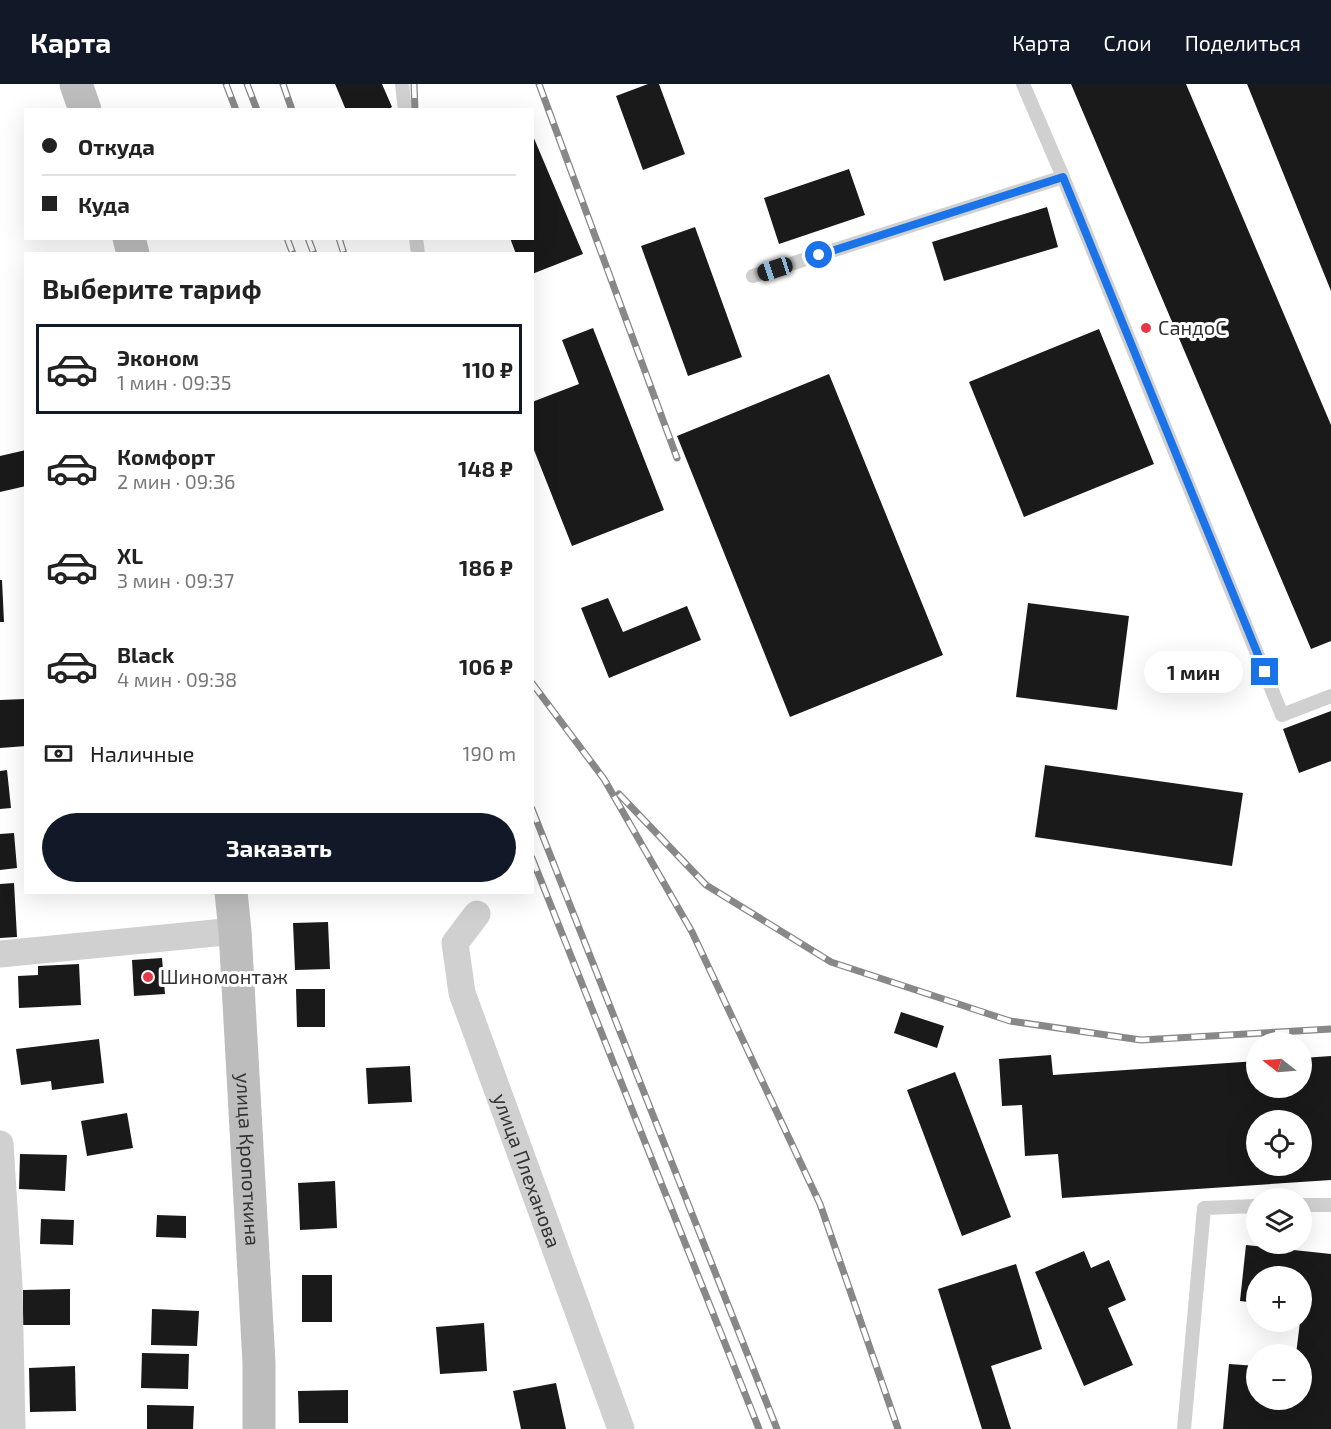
<!DOCTYPE html>
<html lang="ru">
<head>
<meta charset="utf-8">
<style>
  :root { --surface:#fff; --page:#f2f2f2; --text:#222; --muted:#767676; --line:#e0e0e0; --accent:#111827 }
  body { margin:0; font-family:"Exo 2",sans-serif; background:var(--page); color:var(--text); height:100vh; display:flex; flex-direction:column; font-size:22px; white-space:nowrap }
  * { box-sizing:border-box; margin:0 }
  p { font-size:20px; color:var(--muted) }
  .icon { flex:none; width:33px; height:33px; fill:none; stroke:currentColor; stroke-width:2; stroke-linecap:round; stroke-linejoin:round }
  .map { position:relative; flex:1; overflow:hidden }
  .panel { position:absolute; left:24px; top:168px; width:510px; height:642px; display:flex; flex-direction:column; background:var(--surface); border-radius:0px; box-shadow:0 6px 24px #0002 }
  .panel>* { flex:none }
  .top-card { position:absolute; left:24px; top:24px; width:510px; height:132px; border-radius:0px; box-shadow:0 6px 24px #0002; display:grid; align-content:center; height:132px; padding:0 18px; background:var(--surface) }
  .needle { width:39px; rotate:287deg }
  .tools { position:absolute; left:1246px; top:948px; display:grid; gap:12px }
  .tools a { display:grid; place-items:center; width:66px; height:66px; border-radius:50%; background:var(--surface); box-shadow:0 6px 24px #0002; font-size:30px }
  .end { position:absolute; width:27px; height:27px; margin:-14px; border:8px solid #1a73e8; background:#fff; box-shadow:0 0 0 3px #fff }
  .from { border-radius:50% }
  .bubble { position:absolute; height:42px; border-radius:21px; background:var(--surface); box-shadow:0 6px 24px #0002; font-size:20px; font-weight:700; line-height:42px; text-align:center }
  .car { position:absolute; width:18px; height:36px; margin:-18px -9px; border-radius:8px; box-shadow:0 0 4px 2px #0007; background:linear-gradient(#222 24%,#8ab4d8 0 40%,#222 0 76%,#8ab4d8 0 86%,#222 0) }
  .top-card b { display:flex; align-items:center; gap:21px; height:57px; font-size:22px }
  .top-card b+b { border-top:2px solid var(--line) }
  .top-card i { width:15px; height:15px; background:var(--text) }
  ul { padding:0; list-style:none }
  li { display:flex; align-items:center; gap:18px; height:90px; margin:0 12px 9px; padding:0 6px; border:3px solid transparent; border-radius:0px }
  li div { flex:1 }
  li b { display:block; font-size:22px }
  li em { font-style:normal; font-weight:700 }
  li.current { border-color:var(--accent) }
  li>.icon { width:54px; height:54px; stroke-width:1.5 }
  h2 { padding:0 18px; font-size:27px; line-height:72px }
  .pay { display:flex; align-items:center; gap:15px; height:66px; padding:0 18px; font-size:22px }
  .pay p { margin-inline-start:auto }
  .action { display:flex; gap:12px; margin-top:auto; padding:12px 18px }
  .action a { flex:1; height:69px; border-radius:36px; background:var(--accent); color:#fff; font-size:24px; font-weight:700; line-height:69px; text-align:center }
  header { display:flex; align-items:center; gap:36px; box-sizing:border-box; height:84px; padding:0 30px; background:var(--accent); color:#fff }
  header strong { font-size:28px }
  nav { display:flex; gap:33px; margin-inline-start:auto; font-size:21px }
  .map>svg:first-child { display:block }
  .building { fill:#1a1a1a; fill-rule:evenodd }
  .lines { fill:none; stroke-linecap:round; stroke-linejoin:round }
  .lane { stroke:#d0d0d0; stroke-width:14 }
  .street { stroke:#d0d0d0; stroke-width:27 }
  .secondary { stroke:#bdbdbd; stroke-width:33 }
  .rail-casing { stroke:#888; stroke-width:7 }
  .rail { stroke:#fff; stroke-width:4.5; stroke-dasharray:14; stroke-linecap:butt }
  .route { stroke:#1a73e8; stroke-width:8 }
  .poi-dot { fill:#e63946; stroke:#fff; stroke-width:2 }
  .labels { text-anchor:middle; stroke-width:6; stroke-linejoin:round; paint-order:stroke }
  .poi-label { font-size:20px; fill:#333; stroke:#fff; text-anchor:start }
  .street-label { font-size:20px; fill:#333; stroke:#fff }
</style>
</head>
<body>
<header>
<strong>Карта</strong>
<nav><a>Карта</a><a>Слои</a><a>Поделиться</a></nav>
</header>
<div class="map">
<svg width="1331" height="1345" viewBox="0 0 1331 1345">
  <rect width="100%" height="100%" fill="#fff"/>
  <path class="building" d="M335 0H382L392 23 387 26H346Z
    M648 0H659L685 70 643 86 616 12Z
    M1071 0H1186L1331 341V557L1311 565Z
    M1247 0H1331V207Z
    M533 52 583 170 532 190V170H516L510 154H532Z
    M849 85 865 131 779 160 764 114Z
    M1047 123 1058 163 944 197 932 158Z
    M695 143 742 273 688 292 641 162Z
    M593 244 664 426 572 462 532 361V318L579 300 562 256Z
    M1099 245 1154 380 1024 433 969 298Z
    M829 290 943 571 790 633 677 352Z
    M26 366V402L0 408V372Z
    M0 496H2L4 538H0Z
    M608 514 623 548 687 522 701 556 609 594 581 524Z
    M1028 519 1129 532 1117 626 1016 613Z
    M25 615 26 662 0 664V616Z
    M1331 627V677L1299 689 1283 645Z
    M1045 681 1243 709 1232 782 1035 753Z
    M7 686 11 724 0 725V687Z
    M14 749 17 784 0 786V750Z
    M14 799 17 853 0 854V800Z
    M328 838 330 885 295 886 293 839Z
    M162 874 165 910 134 912 132 876Z
    M79 880 81 921 19 924 18 892 38 891V882Z
    M296 905H325V943H297Z
    M901 928 944 942 937 964 894 949Z
    M99 955 104 999 52 1006 51 997 21 1001 16 965Z
    M1051 971 1053 991 1257 977V1004H1302V974L1331 972V1096L1062 1114 1058 1070 1025 1072 1022 1021 1002 1022 999 975ZM1257 1036H1302V1082H1257Z
    M410 982 412 1018 368 1020 366 984Z
    M955 988 1011 1133 962 1152 907 1006Z
    M127 1029 133 1064 87 1072 81 1037Z
    M20 1070 67 1071 65 1107 19 1105Z
    M335 1097 337 1144 300 1146 298 1099Z
    M157 1131 186 1132V1154L156 1153Z
    M41 1135 74 1136 73 1161 40 1160Z
    M1246 1161 1331 1170V1345H1223L1229 1280 1257 1282V1316H1302V1270H1296L1300 1238H1302V1192H1257V1219L1240 1217Z
    M1084 1167 1091 1184 1109 1176 1126 1216 1108 1224 1133 1281 1084 1302 1035 1188Z
    M1016 1180 1042 1265 991 1282 1011 1345H982L938 1205Z
    M302 1191H332V1238H302Z
    M70 1205V1241H23V1206Z
    M152 1225 199 1227 197 1262 151 1261Z
    M484 1239 487 1287 440 1290 436 1243Z
    M142 1269 189 1270 188 1305 141 1304Z
    M75 1282 76 1327 30 1328 29 1284Z
    M556 1299 566 1345H521L513 1307Z
    M348 1306V1339H299L298 1307Z
    M147 1321 194 1322 193 1345H147Z"/>
  <g class="lines">
    <path class="lane" d="M402 0 405 26
      M1023 0 1063 93 1282 631 1331 612
      M416 154 418 170
      M753 192 1063 93
      M1302 1121H1331
      M1184 1345 1204 1124 1257 1122"/>
    <g class="street">
      <path id="s1" d="M477 830 455 859 462 909 621 1345"/>
      <path d="M0 870 235 847"/>
      <path d="M0 1060 9 1202 12 1345"/>
    </g>
    <g class="secondary">
      <path d="M76 0 85 26"/>
      <path d="M129 154 133 170"/>
      <path id="s2" d="M231 808 235 847 259 1279V1345"/>
    </g>
    <defs>
      <path id="rail" d="M226 0 236 26
        M247 0 257 26
        M283 0 292 26
        M414 0 415 26
        M539 0 677 374
        M287 154 293 170
        M308 154 314 170
        M339 154 344 170
        M532 599 604 695 692 848 820 1120 898 1345
        M619 710 706 801 831 878 1010 937 1141 956 1331 945
        M532 725 777 1345
        M532 774 759 1345"/>
    </defs>
    <use href="#rail" class="rail-casing"/>
    <use href="#rail" class="rail"/>
  </g>
  <g class="lines">
    <path class="route" d="M819 171 1063 93 1265 588"/>
  </g>
  <g class="poi-dot">
    <circle cx="1146" cy="244" r="6"/>
    <circle cx="148" cy="893" r="6"/>
  </g>
  <g class="labels">
    <g class="poi-label">
      <text x="1158" y="251">СандоС</text>
      <text x="160" y="900">Шиномонтаж</text>
    </g>
    <g class="street-label">
      <text dy="7" stroke="none"><textPath href="#s2" startOffset="268">улица Кропоткина</textPath></text>
      <text dy="7" stroke="none"><textPath href="#s1" startOffset="276">улица Плеханова</textPath></text>
    </g>
  </g>
</svg>
<div class="tools">
<a><svg class="needle" viewBox="-14 -14 28 28"><path d="M0-13l5 13h-10z" fill="#e53935"/><path d="M0 13l5-13h-10z" fill="#767676"/></svg></a>
<a><svg class="icon" aria-label="locate" viewBox="0 0 24 24"><circle cx="12" cy="12" r="6"/><path d="M12 2v4M12 18v4M2 12h4M18 12h4"/></svg></a>
<a><svg class="icon" aria-label="layers" viewBox="0 0 24 24"><path d="M12 4l9 5-9 5-9-5zM3 14l9 5 9-5"/></svg></a>
<a>+</a>
<a>−</a>
</div>
<i class="end from" style="left:819px;top:171px"></i>
<i class="end" style="left:1265px;top:588px"></i>
<div class="bubble" style="left:1144px;top:567px;width:99px">1 мин</div>
<i class="car" style="left:775px;top:185px;rotate:252deg"></i>
<div class="top-card">
<b><i class="from"></i>Откуда</b>
<b><i></i>Куда</b>
</div>
<section class="panel">
<h2>Выберите тариф</h2>
<ul>
<li class="current"><svg class="icon" aria-label="car" viewBox="0 0 24 24"><path d="M5 17H2v-5l4-1 3-4h7l3 4 3 1v5h-3M9 17h6M6 11h13"/><circle cx="7" cy="17" r="2"/><circle cx="17" cy="17" r="2"/></svg><div><b>Эконом</b><p>1 мин · 09:35</p></div><em>110 ₽</em></li>
<li><svg class="icon" aria-label="car" viewBox="0 0 24 24"><path d="M5 17H2v-5l4-1 3-4h7l3 4 3 1v5h-3M9 17h6M6 11h13"/><circle cx="7" cy="17" r="2"/><circle cx="17" cy="17" r="2"/></svg><div><b>Комфорт</b><p>2 мин · 09:36</p></div><em>148 ₽</em></li>
<li><svg class="icon" aria-label="car" viewBox="0 0 24 24"><path d="M5 17H2v-5l4-1 3-4h7l3 4 3 1v5h-3M9 17h6M6 11h13"/><circle cx="7" cy="17" r="2"/><circle cx="17" cy="17" r="2"/></svg><div><b>XL</b><p>3 мин · 09:37</p></div><em>186 ₽</em></li>
<li><svg class="icon" aria-label="car" viewBox="0 0 24 24"><path d="M5 17H2v-5l4-1 3-4h7l3 4 3 1v5h-3M9 17h6M6 11h13"/><circle cx="7" cy="17" r="2"/><circle cx="17" cy="17" r="2"/></svg><div><b>Black</b><p>4 мин · 09:38</p></div><em>106 ₽</em></li>
</ul>
<div class="pay"><svg class="icon" aria-label="cash" viewBox="0 0 24 24"><path d="M3 7h18v10H3z"/><circle cx="12" cy="12" r="2"/></svg>Наличные<p>190 m</p></div>
<div class="action"><a>Заказать</a></div>
</section>
</div>
</body>
</html>
